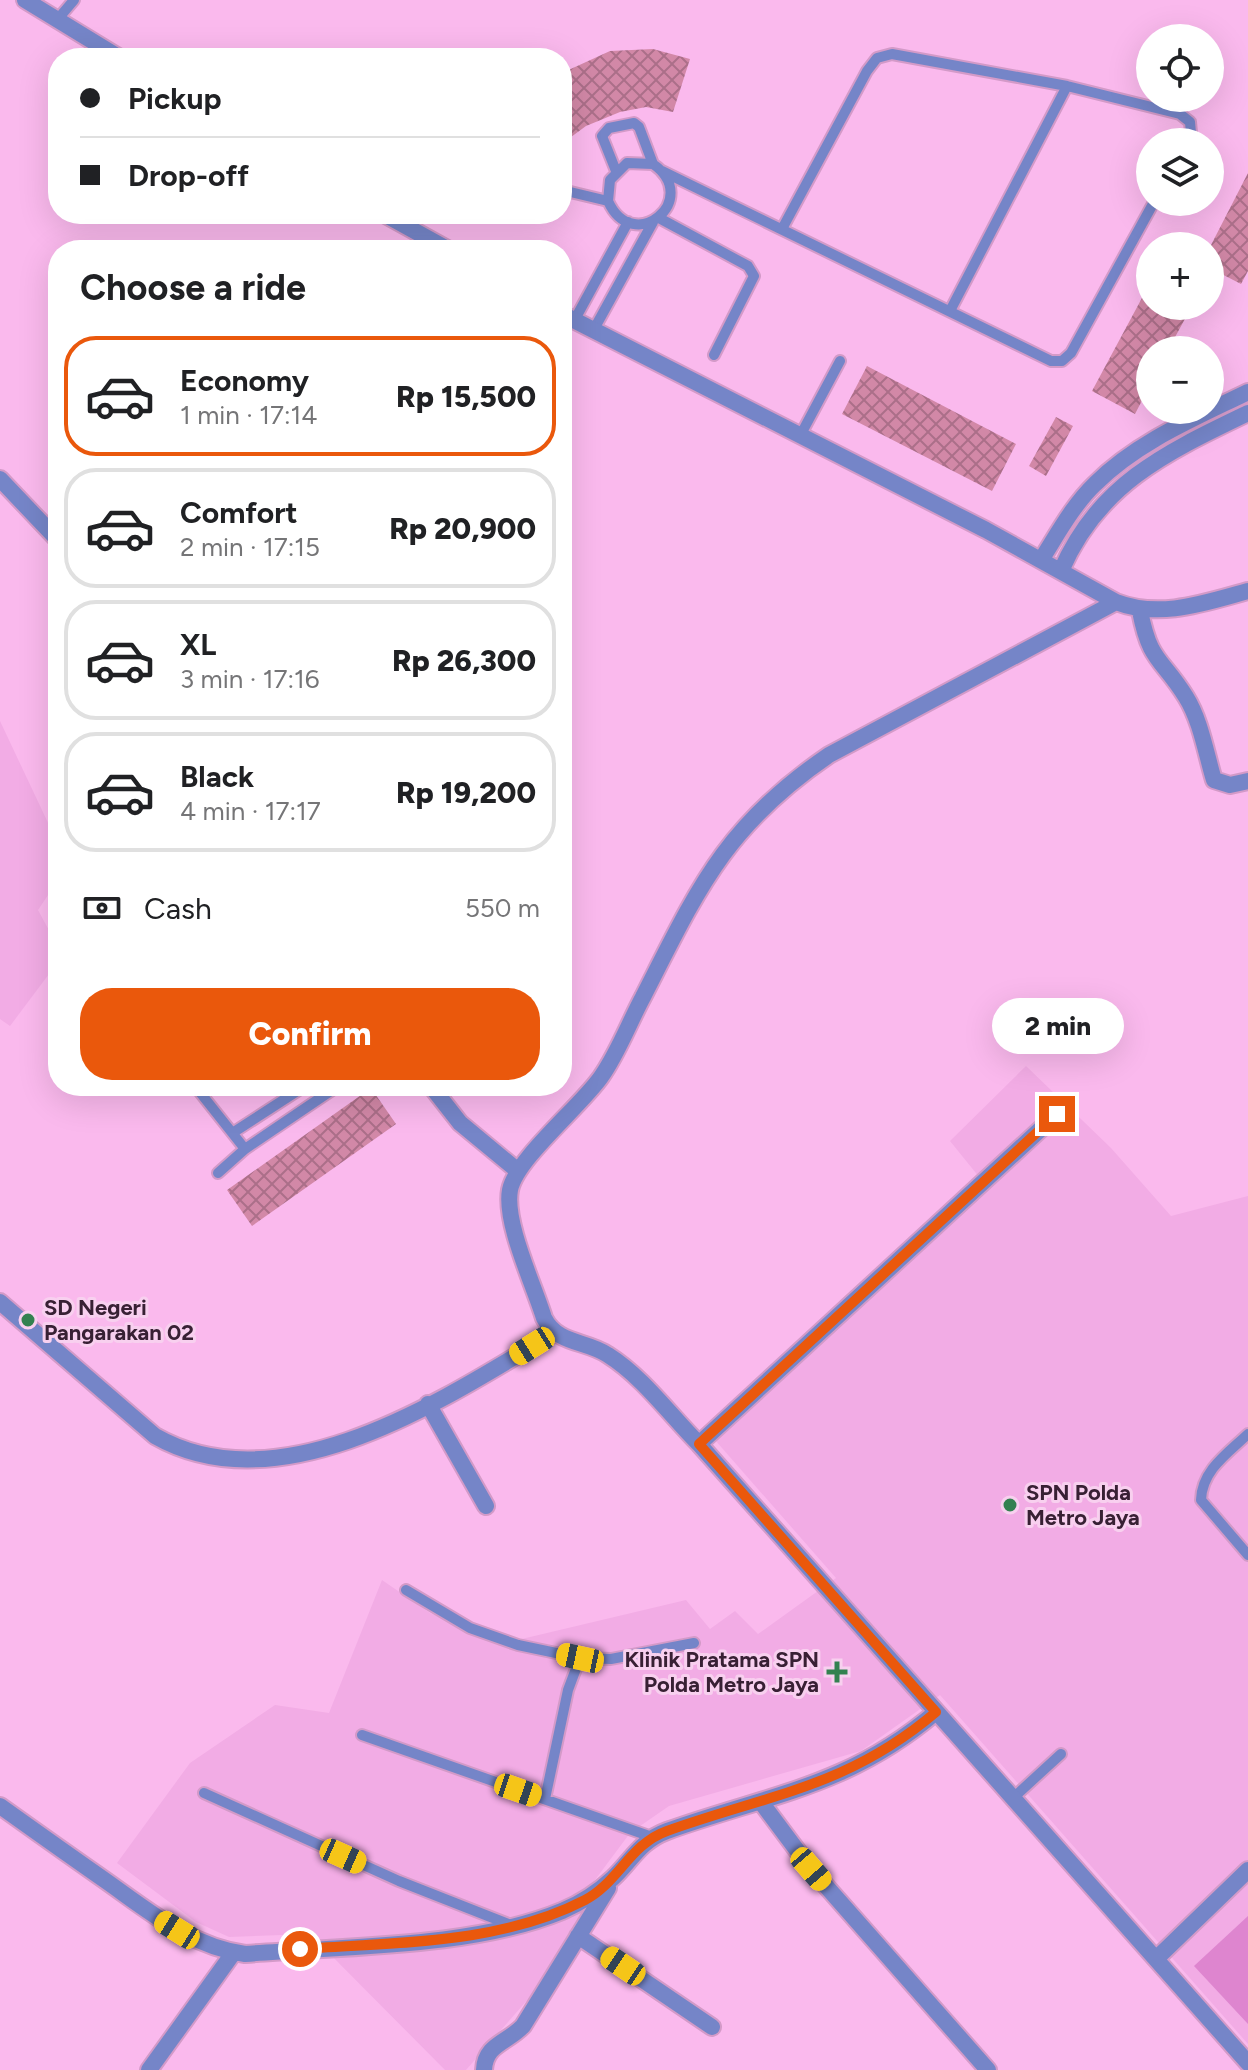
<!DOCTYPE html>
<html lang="en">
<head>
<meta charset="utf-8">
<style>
  :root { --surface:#fff; --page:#f6f6f6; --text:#202124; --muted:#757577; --line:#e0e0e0; --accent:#ea580c }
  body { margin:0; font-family:Figtree,sans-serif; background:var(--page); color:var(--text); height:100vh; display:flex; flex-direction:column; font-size:30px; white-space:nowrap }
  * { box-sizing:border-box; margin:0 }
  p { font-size:26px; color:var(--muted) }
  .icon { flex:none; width:44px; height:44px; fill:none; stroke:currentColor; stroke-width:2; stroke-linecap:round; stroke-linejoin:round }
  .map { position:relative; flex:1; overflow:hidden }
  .details { position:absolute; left:48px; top:240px; width:524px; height:856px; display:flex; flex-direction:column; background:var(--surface); border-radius:32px; box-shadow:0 8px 32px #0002 }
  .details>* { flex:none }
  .hud { position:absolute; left:48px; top:48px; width:524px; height:176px; border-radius:32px; box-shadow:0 8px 32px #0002; display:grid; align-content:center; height:176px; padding:0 32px; background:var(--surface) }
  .fabs { position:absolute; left:1136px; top:24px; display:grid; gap:16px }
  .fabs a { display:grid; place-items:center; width:88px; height:88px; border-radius:50%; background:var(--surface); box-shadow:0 8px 32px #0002; font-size:40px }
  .end { position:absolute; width:36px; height:36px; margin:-18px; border:10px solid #ea580c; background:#fff; box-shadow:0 0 0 4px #fff }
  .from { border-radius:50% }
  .bubble { position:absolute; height:56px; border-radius:28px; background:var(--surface); box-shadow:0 8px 32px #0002; font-size:26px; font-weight:800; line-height:56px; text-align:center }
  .car { position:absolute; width:24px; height:48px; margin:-24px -12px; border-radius:10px; box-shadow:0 0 6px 2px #0007; background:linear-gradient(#f5c518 24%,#345 0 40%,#f5c518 0 76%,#345 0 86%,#f5c518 0) }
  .hud b { display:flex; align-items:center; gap:28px; height:76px; font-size:30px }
  .hud b+b { border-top:2px solid var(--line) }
  .hud i { width:20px; height:20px; background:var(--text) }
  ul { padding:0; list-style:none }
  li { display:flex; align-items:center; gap:24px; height:120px; margin:0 16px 12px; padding:0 16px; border:4px solid var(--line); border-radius:32px }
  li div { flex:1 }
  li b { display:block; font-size:30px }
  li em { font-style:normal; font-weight:800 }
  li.active { border-color:var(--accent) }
  li>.icon { width:72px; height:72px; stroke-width:1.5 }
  h2 { padding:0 32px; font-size:36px; line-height:96px }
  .pay { display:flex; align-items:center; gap:20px; height:88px; padding:0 32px; font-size:30px }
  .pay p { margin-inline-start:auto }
  .action { display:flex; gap:16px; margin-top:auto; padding:16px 32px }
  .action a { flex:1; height:92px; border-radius:32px; background:var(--accent); color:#fff; font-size:32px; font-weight:800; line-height:92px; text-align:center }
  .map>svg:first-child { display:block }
  .built { fill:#f2ace5 }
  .pitch { fill:#de85cf }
  .building { fill:url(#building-cross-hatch) }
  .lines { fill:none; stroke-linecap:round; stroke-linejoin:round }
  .lane-casing { stroke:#d39ac8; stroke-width:14 }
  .street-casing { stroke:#d39ac8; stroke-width:20 }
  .lane { stroke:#7585c8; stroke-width:10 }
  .street { stroke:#7585c8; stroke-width:16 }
  .route { stroke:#ea580c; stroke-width:10 }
  .poi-dot { fill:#338150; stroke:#f8d0ef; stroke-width:3 }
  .labels { text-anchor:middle; stroke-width:6; stroke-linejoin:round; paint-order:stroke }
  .poi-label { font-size:22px; font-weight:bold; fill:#382034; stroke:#f8d0ef; text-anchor:start }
</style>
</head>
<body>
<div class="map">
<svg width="1248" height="2070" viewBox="0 0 1248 2070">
  <defs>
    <pattern id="building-cross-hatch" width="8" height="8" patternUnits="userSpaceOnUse" patternTransform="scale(2)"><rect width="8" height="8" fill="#d288a7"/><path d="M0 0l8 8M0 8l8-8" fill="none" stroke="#ab6f89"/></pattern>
  </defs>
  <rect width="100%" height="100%" fill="#fab9ed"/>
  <path class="built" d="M0 721 58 844V880L38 910 58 947V962L10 1026 0 1019Z
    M1026 1066 1111 1148 1171 1216 1248 1196V2044L940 1695 861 1751 669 1806 630 1833 592 1884 566 1956 466 2070H445L310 1934 229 1937 196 1922 117 1863 190 1763 275 1705 329 1713 382 1580 430 1613 501 1644 686 1600 710 1629 735 1611 758 1634 836 1578 708 1432 984 1183 950 1141Z"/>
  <path class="pitch" d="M1248 1916V2024L1194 1966Z"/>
  <path class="building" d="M653 49 690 59 673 112 646 107 620 112 586 126 571 137 562 127V73L610 51Z
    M1248 173V271L1241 284 1210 268V247Z
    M1150 283V306H1192L1168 350H1150V385L1135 414 1092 391Z
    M867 366 1016 444 992 491 842 414Z
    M1056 417 1073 426 1046 476 1029 466Z
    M371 1088 396 1124 252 1226 227 1190Z"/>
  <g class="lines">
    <defs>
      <path id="lane" d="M57 20 74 0
        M616 171 602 136 609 128 634 123 639 127 653 164
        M662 171 1051 361H1062L1071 353 1154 202
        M562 190 608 201C633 257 703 199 653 164L627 163 610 180 608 201
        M659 218 748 266 754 276 714 355
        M782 229 867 71 877 58 892 54 1067 86 1180 114 1190 122 1191 133 1187 142
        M951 309 1067 86
        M574 321 628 222
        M593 331 653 222
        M800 436 840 361
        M195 1086 245 1149
        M234 1132 305 1086
        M218 1173 245 1149 338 1086
        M1248 1434C1228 1453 1202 1470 1201 1500L1248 1555
        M406 1590 470 1628 518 1645 580 1658
        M362 1735 652 1837
        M204 1793 399 1881 511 1925
        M1013 1798 1061 1754
        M545 1799 568 1690 580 1658 611 1659 694 1643"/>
      <path id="street" d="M25 0 120 58
        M384 214 449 250
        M562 314 986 530 1116 602
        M0 479 58 540
        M1041 560C1057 535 1073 505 1095 484 1137 442 1195 418 1248 392
        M1061 571C1098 484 1167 452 1248 413
        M1248 591C1204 603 1160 619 1116 602L829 755C725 826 698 889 643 997 629 1023 618 1053 601 1077 580 1107 516 1159 510 1190 504 1223 534 1285 544 1318 558 1345 586 1340 608 1355 643 1377 670 1415 699 1444L1248 2063
        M1140 611C1150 663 1162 658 1186 697 1201 721 1206 754 1214 780L1230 785 1248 781
        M431 1086 460 1123 518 1171
        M0 1302 155 1436C281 1508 446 1398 554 1333
        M428 1404 486 1506
        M699 1444 1057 1114
        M761 1802 811 1869 988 2070
        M0 1806C35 1831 70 1856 106 1881 150 1912 190 1946 245 1954 343 1946 473 1948 562 1911 581 1903 598 1892 613 1878 632 1860 640 1841 667 1831 770 1794 848 1787 936 1712
        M578 1936 712 2027
        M1157 1958 1248 1870
        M149 2070 234 1952
        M484 2070C485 2044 507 2043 523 2026L608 1888"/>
    </defs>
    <use href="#lane" class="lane-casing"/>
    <use href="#street" class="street-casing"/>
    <use href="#lane" class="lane"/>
    <use href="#street" class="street"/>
  </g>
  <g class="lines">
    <path class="route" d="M300 1949C396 1942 498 1945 585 1900 618 1883 630 1844 667 1831 770 1794 848 1787 936 1712L699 1444 1057 1114"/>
  </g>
  <g class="poi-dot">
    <circle cx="28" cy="1320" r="8"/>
    <circle cx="1010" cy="1505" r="8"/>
    <path d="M833 1660h8v8h8v8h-8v8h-8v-8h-8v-8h8z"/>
  </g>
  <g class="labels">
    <g class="poi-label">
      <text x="44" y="1315">SD Negeri<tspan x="44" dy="25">Pangarakan 02</tspan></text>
      <text x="1026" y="1500">SPN Polda<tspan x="1026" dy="25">Metro Jaya</tspan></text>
      <text x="819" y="1667" text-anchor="end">Klinik Pratama SPN<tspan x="819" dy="25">Polda Metro Jaya</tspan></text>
    </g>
  </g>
</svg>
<div class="fabs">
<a><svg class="icon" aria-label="locate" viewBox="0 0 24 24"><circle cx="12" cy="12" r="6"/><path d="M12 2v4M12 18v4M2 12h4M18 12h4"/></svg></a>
<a><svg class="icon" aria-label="layers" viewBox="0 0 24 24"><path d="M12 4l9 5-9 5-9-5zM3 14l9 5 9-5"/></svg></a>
<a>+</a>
<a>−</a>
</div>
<i class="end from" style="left:300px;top:1949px"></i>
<i class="end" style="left:1057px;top:1114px"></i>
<div class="bubble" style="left:992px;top:998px;width:132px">2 min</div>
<i class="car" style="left:532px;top:1346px;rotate:238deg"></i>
<i class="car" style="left:580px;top:1658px;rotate:282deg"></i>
<i class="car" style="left:518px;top:1790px;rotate:109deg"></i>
<i class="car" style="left:343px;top:1856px;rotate:114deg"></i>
<i class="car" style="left:811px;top:1869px;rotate:139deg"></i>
<i class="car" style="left:177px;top:1930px;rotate:302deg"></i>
<i class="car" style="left:623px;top:1966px;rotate:304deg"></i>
<div class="hud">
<b><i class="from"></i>Pickup</b>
<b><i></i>Drop-off</b>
</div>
<section class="details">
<h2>Choose a ride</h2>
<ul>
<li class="active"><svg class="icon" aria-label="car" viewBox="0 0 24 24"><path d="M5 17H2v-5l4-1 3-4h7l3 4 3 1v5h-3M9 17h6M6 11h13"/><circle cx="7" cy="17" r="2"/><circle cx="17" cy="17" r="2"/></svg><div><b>Economy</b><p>1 min · 17:14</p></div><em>Rp 15,500</em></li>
<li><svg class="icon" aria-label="car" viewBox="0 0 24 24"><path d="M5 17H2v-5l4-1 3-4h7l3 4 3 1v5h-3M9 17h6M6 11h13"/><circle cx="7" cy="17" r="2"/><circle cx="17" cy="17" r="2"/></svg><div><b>Comfort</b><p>2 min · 17:15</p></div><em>Rp 20,900</em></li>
<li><svg class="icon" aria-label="car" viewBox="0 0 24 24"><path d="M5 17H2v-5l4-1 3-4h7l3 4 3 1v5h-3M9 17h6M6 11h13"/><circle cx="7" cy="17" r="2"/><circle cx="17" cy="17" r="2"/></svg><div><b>XL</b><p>3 min · 17:16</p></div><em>Rp 26,300</em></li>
<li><svg class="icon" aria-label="car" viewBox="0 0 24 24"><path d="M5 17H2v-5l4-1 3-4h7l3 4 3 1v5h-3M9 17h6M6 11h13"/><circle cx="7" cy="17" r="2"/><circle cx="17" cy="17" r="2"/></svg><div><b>Black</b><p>4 min · 17:17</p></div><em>Rp 19,200</em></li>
</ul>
<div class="pay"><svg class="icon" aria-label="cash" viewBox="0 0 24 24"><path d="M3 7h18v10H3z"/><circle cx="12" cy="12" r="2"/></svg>Cash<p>550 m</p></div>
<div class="action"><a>Confirm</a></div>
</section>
</div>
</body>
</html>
